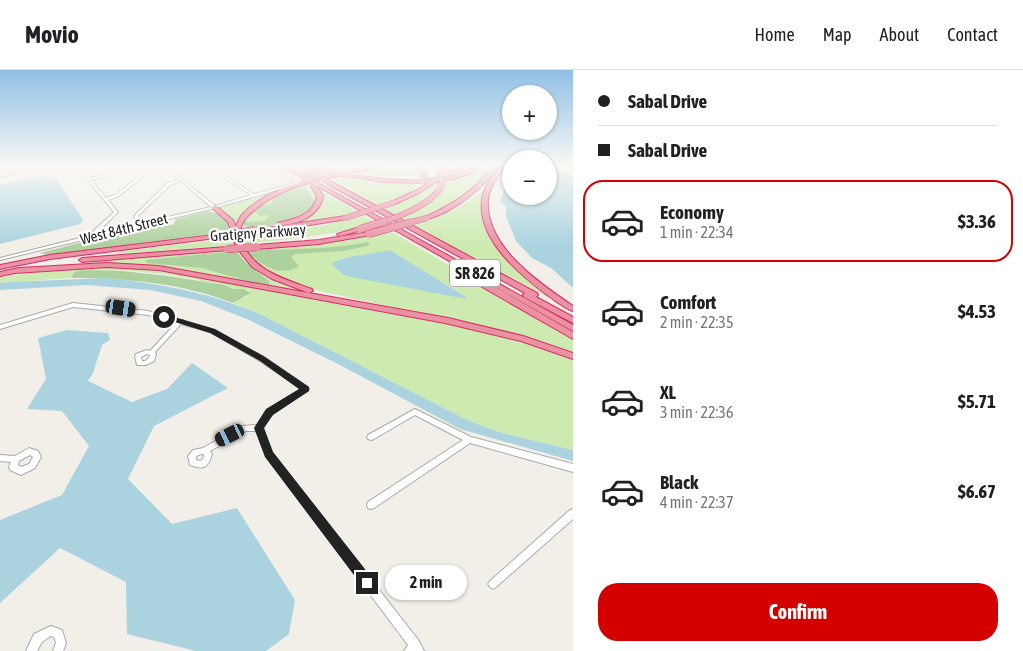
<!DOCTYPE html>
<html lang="en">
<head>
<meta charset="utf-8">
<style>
  :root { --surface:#fff; --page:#f6f6f6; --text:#202124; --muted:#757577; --line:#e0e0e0; --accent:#d40000 }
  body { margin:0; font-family:"Asap Condensed",sans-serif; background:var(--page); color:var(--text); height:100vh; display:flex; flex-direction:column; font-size:19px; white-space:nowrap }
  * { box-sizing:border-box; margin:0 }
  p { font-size:16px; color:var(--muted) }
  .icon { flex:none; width:28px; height:28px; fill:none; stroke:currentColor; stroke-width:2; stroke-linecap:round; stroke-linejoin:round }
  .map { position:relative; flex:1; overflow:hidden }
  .panel { display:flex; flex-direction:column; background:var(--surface); width:450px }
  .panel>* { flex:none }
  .banner { display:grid; align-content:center; height:110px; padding:0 25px; background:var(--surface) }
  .controls { position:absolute; left:502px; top:15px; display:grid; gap:10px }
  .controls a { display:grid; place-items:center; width:55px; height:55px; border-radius:50%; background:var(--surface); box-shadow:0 1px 4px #0004; font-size:25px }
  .end { position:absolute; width:22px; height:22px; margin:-11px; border:6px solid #222; background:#fff; box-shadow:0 0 0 2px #fff }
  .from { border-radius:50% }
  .bubble { position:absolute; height:35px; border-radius:18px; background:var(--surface); box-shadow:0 1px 4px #0004; font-size:16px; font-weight:700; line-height:35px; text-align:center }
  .car { position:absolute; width:15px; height:30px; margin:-15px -8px; border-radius:6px; box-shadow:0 0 4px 1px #0007; background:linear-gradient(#222 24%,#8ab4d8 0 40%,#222 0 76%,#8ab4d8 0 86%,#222 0) }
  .banner b { display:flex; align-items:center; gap:18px; height:48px; font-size:19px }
  .banner b+b { border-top:1px solid var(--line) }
  .banner i { width:12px; height:12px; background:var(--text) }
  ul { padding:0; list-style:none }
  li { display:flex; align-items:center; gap:15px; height:82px; margin:0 10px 8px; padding:0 15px; border:2px solid transparent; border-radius:20px }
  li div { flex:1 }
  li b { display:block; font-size:19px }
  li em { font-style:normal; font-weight:700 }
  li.selected { border-color:var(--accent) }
  li>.icon { width:45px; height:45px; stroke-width:1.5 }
  .button { display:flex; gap:10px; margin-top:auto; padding:10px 25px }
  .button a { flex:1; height:58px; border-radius:20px; background:var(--accent); color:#fff; font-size:20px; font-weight:700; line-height:58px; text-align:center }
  header { display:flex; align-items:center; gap:30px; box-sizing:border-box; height:70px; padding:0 25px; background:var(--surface); border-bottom:1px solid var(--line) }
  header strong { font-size:24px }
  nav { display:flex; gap:28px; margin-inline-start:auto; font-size:18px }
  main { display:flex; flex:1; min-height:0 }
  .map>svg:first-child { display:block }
  .grass { fill:#cdebb0; fill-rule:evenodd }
  .forest { fill:#add19e }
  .water { fill:#aad3df }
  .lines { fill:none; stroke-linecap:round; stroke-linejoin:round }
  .minor-casing { stroke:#a9a9a9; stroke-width:2 }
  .highway-casing { stroke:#dc2a67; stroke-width:2 }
  .minor { fill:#fff; fill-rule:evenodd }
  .highway { fill:#e892a2; fill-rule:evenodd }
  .highway-bridge-far1-casing { stroke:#dc2a67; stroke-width:6; stroke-linecap:butt }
  .highway-bridge-casing { stroke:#dc2a67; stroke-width:8; stroke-linecap:butt }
  .highway-bridge-far1 { stroke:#e892a2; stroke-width:5 }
  .highway-bridge { stroke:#e892a2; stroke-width:7 }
  .route { fill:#222 }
  .labels { text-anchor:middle; stroke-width:4.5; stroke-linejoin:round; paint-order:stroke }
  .far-street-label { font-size:15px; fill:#222; stroke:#fff }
  .shield { fill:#fff; stroke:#646464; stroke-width:1 }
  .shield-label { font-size:16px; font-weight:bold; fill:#222 }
</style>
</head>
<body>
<header>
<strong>Movio</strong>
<nav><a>Home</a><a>Map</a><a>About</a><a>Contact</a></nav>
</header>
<main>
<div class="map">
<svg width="573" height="581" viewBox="0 0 573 581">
  <rect width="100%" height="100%" fill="#f2efe9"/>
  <path class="grass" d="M385 95H418L422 106H387L350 103Z
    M483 95H493C468 128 444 139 406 152L384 140 419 125 441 110Z
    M341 105 387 111H421L411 122 378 136 332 108Z
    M306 113C281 121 251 127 238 152L235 153 220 140 222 136Z
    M308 114 317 127C312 153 261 157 239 161 246 132 283 122 308 114Z
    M488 114 485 126 492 170 504 186 571 239 414 156C441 147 469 136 488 114Z
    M319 119 358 142 264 159 283 155 314 141 320 122Z
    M365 146 377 153C332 165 287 170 241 174L240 167 321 156Z
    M392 162 573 268V284L482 257 297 216 261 199 245 181 324 175ZM390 180 466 227V229L339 189 351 188Z
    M234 168 235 175 117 184V182Z
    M237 181C260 213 299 221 335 228L157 197 68 196 110 190Z
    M118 196 157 199 193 205 483 261 573 287V380L498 362 467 350 260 244 233 233 248 226 249 220C243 218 236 220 230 218 186 205 118 195 72 204L71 208 0 213V207L62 199Z"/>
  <path class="forest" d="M306 117 316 135C301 147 261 165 242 154L241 152 265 151 270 144 261 146 253 141 260 135H270L277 125Z
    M208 141 219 144 230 154V160L220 163 47 185 40 183 157 153 173 155 176 149Z
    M368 172 370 174 367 176 343 181 295 184 291 187 299 196C279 209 260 193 246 181 287 178 327 181 368 172Z
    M236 181 245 192 269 211V215H261L202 198 147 193 145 190Z
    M82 200 122 201 168 206 224 215 233 219H244L251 223 233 233C181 213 126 208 71 208L74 202Z"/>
  <path class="water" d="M549 101 569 103 573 108V218L551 198 532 188 516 171 506 146V136L500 131 511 103V126H549Z
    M41 106 57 110 83 150 80 154 0 174V115Z
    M390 180 466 227V229L351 207 344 205 331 194C342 186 374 184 390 180Z
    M106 208C163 214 207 222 260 244L467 350 498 362 573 380V391L460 359 340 295 249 250 201 231 150 220 86 215 0 220V213L9 212Z
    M67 260 108 263 110 270 102 275 93 303 88 311 132 332 167 319 192 293 228 318 154 356 128 409 172 454 237 438 295 530 289 564 266 581H196L127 564 126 512 60 478 0 533V450L62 425 89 376 62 341 27 339 46 309 38 268Z"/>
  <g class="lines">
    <defs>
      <path id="minor" d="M55 95H61L0 107V105Z
        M75 95H79L90 108 104 105 117 95H120L106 107 91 110 106 128 117 124 152 95H156L119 126 108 130 118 142 95 165 138 154 134 146 135 145 168 113 179 110 162 95H165L215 136 251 125 206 95H209L254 124 296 113 267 95H270L299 112 306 110 308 111 215 138 0 190V188L88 166 114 142ZM181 111 211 137 141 153 138 146 170 115Z
        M360 95H365L317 109 314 108Z
        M73 233 148 241 179 250H183L184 251 214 260 264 287 308 317 309 319 308 321 271 344 263 358 272 382 419 571 424 581H404L408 575 266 386 257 361H246L210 381 212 384C208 398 204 400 190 395L188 386 193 380 203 378 242 356 257 355 267 340 301 319 260 291 210 262 181 254 155 282 156 284 154 291 146 295H137L135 286 136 284 147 280 150 281 176 253 148 245 73 237 0 259V255ZM147 284 150 285 149 288 145 291H142L141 287ZM203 384 204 385 203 389 200 391 196 390V387L198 385Z
        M415 339 471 367 573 394V402L470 373 374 438 371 439 368 438 367 435 368 432 463 370 415 345 374 369 371 370 368 369 367 367 368 365Z
        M29 378 38 381 41 387 35 398 21 405 10 400 9 397 11 392 0 391V385L15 386ZM30 385 33 387 29 394 21 397 18 395 19 391Z
        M573 439V449L496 517 493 519 490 517 488 514 490 511 570 440Z
        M51 556 62 560 66 573 63 581H53L56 573 54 567 51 566 42 572 37 581H26L34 564Z"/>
      <path id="highway" d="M280 95H285L306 107 302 108Z
        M293 95H298L314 105 310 106Z
        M375 95H383C373 100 358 101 346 104 312 111 271 121 247 147 243 151 241 158 238 163 250 200 279 207 312 219L313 221 309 223 448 248 523 266 573 283V289L521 271 445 253 159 200 107 197 15 203 0 206V202L19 198 107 193 159 196 309 223 272 209 252 197 236 177 228 152 211 137 216 136 233 150 236 157C237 153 239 149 241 146 266 115 337 102 375 95Z
        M418 95H422L427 105H423Z
        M464 95H469L453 102 449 101Z
        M478 95H483L469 104 453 109 436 112 419 123 393 135 390 133 391 132 415 121 428 113 384 112 350 106 352 105C395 111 439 116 478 95Z
        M494 95 498 96C484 117 466 131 444 143 438 145 431 149 425 149V147C453 134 476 120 494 95Z
        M501 95H505C499 105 489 117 488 129 484 176 539 213 573 236V241C564 238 555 230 547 225 518 203 477 169 482 129 484 116 494 105 501 95Z
        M326 111H330L537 223 538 225 536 227 573 247V253L524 227 523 225 525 223 326 113Z
        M318 113 573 255V261L317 116 323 126C320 146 296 156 278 155V153C294 149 314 145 317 126L311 116Z
        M345 146 347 147V149L255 164 252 162 255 160Z
        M360 157 362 158V160L340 166 337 164Z
        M369 162 371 163V165L319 174 257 179 254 177 257 175 319 170Z
        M222 164 224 165V167L50 189 0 199V195L50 185Z
        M227 177 229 178V180L82 192 79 190 82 188Z
        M477 210H483L573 262V269L477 214Z"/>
    </defs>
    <use href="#minor" class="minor-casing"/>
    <use href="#highway" class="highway-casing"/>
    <use href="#minor" class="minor"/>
    <use href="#highway" class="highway"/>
    <defs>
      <path id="highway-bridge-far1" d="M301 95 352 106
        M315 104 328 112
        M304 107 318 115
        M434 111 449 98
        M423 112 425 104
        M345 148 393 133
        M379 153C396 148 447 130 442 106 441 102 438 98 437 95
        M408 153 427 148"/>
      <path id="highway-bridge" d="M360 159 383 152
        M369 164 412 152
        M222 166 255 160
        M227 179 257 177"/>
    </defs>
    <use href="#highway-bridge-far1" class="highway-bridge-far1-casing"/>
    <use href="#highway-bridge" class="highway-bridge-casing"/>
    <use href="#highway-bridge-far1" class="highway-bridge-far1"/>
    <use href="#highway-bridge" class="highway-bridge"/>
  </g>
  <linearGradient id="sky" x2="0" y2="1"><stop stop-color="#8fc0e4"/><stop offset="0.54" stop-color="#f9f8f5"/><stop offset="1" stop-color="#f9f8f5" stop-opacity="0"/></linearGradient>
  <rect width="573" height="176" fill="url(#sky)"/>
  <path class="route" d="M164 244 215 259 265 287 309 317V321L273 345 264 358 273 382 372 508 373 513 372 517 367 519 363 517 265 387 254 358 266 339 299 319 260 291 210 263 162 248 161 247Z"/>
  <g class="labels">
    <g class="far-street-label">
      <text transform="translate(124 159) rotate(-14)" y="5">West 84th Street</text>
      <text transform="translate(258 163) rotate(-4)" y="5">Gratigny Parkway</text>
    </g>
    <rect class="shield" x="450" y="189.5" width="50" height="27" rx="4"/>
    <g class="shield-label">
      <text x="475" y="209">SR 826</text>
    </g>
  </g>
</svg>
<div class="controls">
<a>+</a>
<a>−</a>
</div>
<i class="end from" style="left:164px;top:247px"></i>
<i class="end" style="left:367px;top:513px"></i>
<div class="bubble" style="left:385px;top:495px;width:82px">2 min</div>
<i class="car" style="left:121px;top:238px;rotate:99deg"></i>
<i class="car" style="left:230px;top:365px;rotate:244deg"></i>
</div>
<section class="panel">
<div class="banner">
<b><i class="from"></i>Sabal Drive</b>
<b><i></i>Sabal Drive</b>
</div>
<ul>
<li class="selected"><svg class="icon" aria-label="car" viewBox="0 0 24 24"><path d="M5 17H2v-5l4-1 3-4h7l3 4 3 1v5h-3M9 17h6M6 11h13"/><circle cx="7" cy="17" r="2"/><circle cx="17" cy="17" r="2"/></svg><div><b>Economy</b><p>1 min · 22:34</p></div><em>$3.36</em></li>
<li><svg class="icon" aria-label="car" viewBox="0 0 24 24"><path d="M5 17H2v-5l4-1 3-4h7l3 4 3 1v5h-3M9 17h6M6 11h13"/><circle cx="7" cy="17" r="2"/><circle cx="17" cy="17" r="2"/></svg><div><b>Comfort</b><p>2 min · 22:35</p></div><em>$4.53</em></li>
<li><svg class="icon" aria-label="car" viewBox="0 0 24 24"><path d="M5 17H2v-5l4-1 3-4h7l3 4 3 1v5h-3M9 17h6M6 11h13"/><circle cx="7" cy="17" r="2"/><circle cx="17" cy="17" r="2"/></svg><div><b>XL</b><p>3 min · 22:36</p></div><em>$5.71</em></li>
<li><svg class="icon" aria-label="car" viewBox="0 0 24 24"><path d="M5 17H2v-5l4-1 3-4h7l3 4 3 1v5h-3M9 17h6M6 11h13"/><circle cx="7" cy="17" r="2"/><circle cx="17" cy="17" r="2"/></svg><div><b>Black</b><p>4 min · 22:37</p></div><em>$6.67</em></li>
</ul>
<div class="button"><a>Confirm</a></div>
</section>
</main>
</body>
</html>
